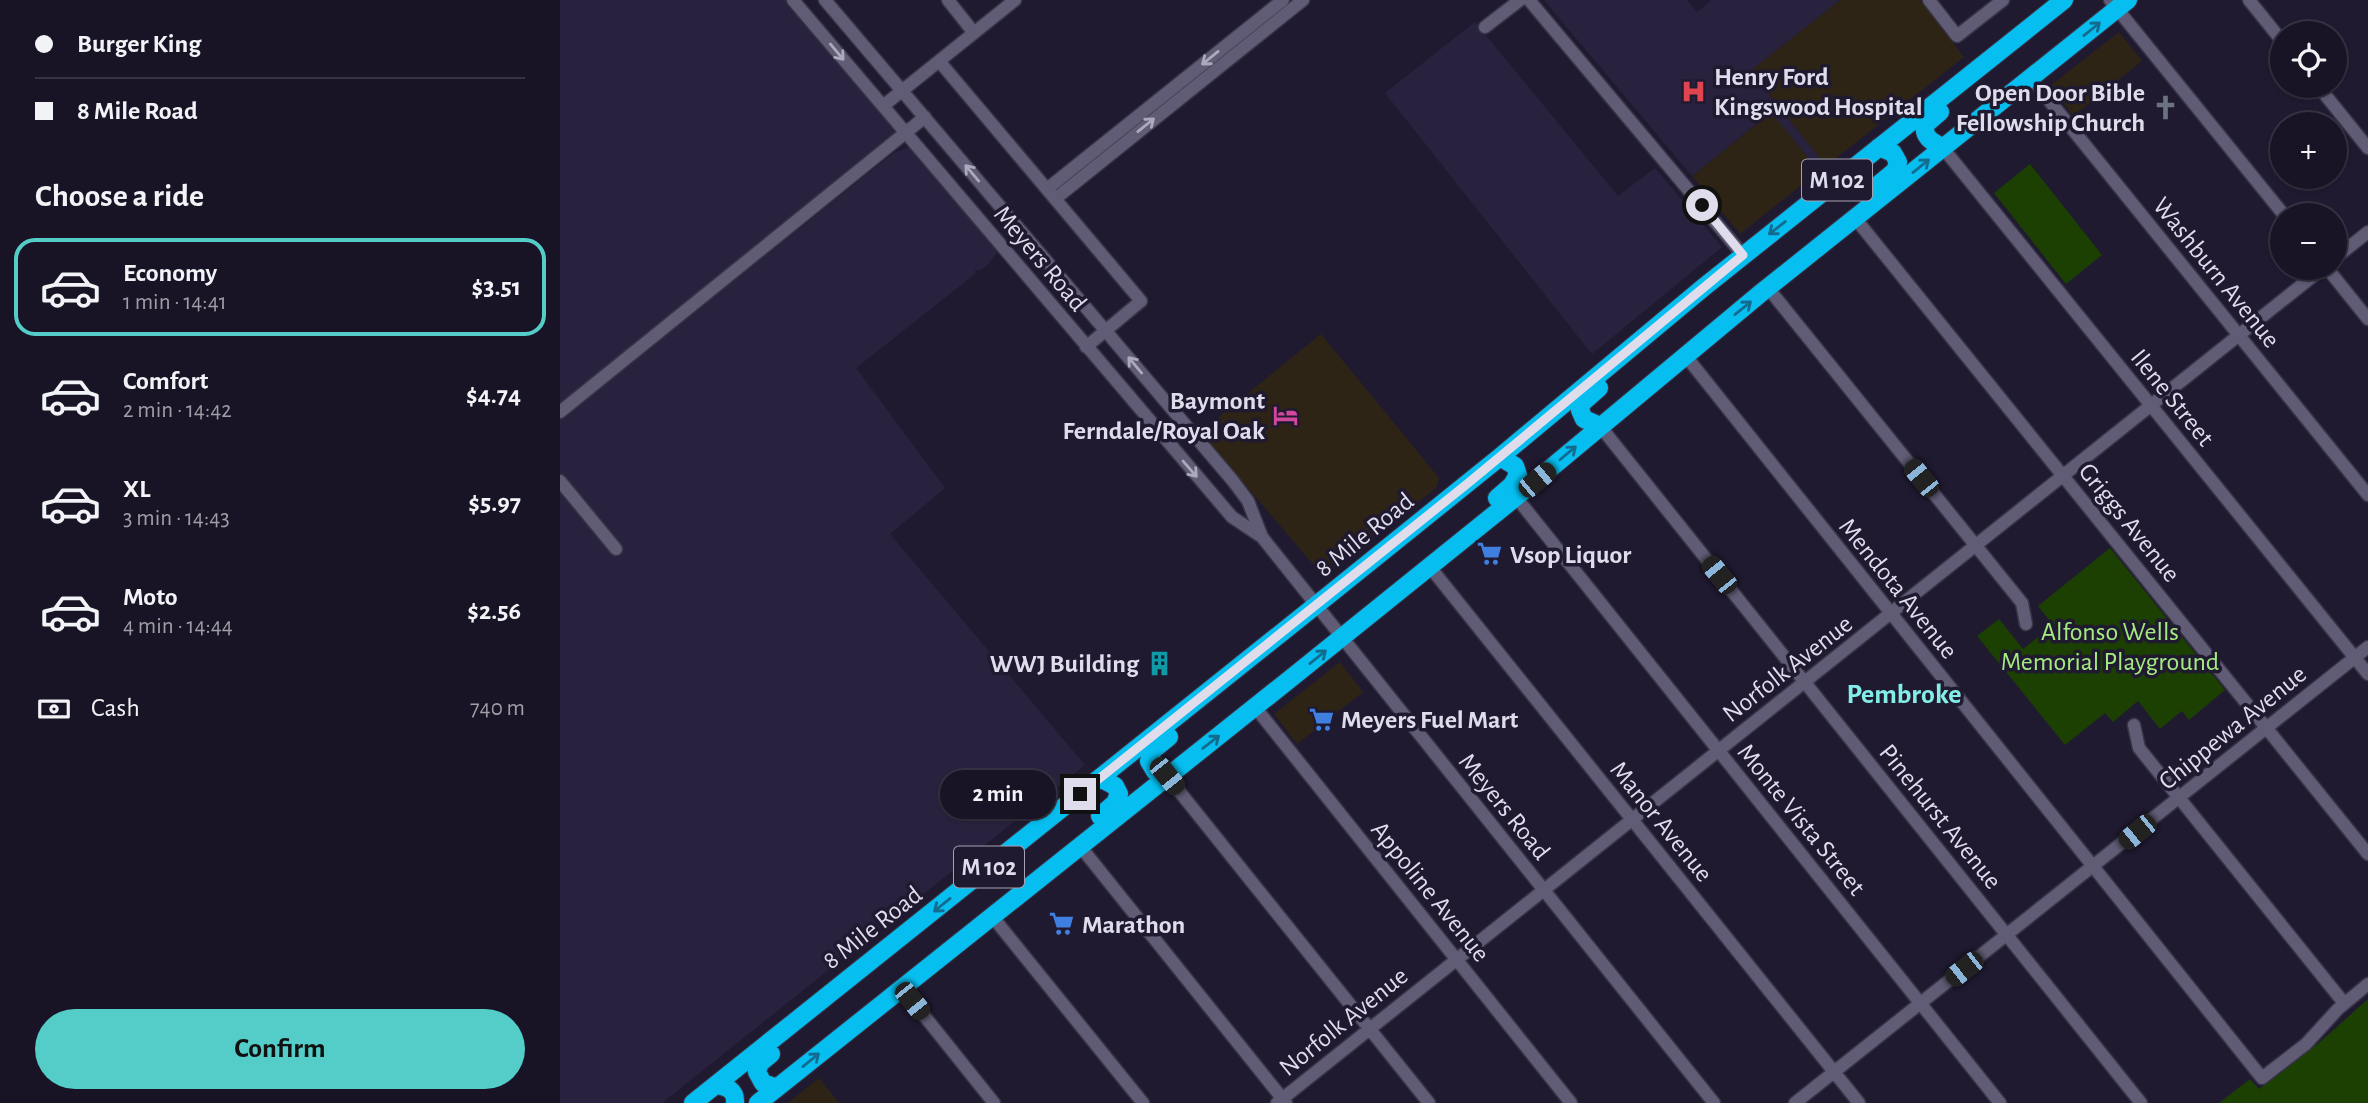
<!DOCTYPE html>
<html lang="en">
<head>
<meta charset="utf-8">
<style>
  :root { --surface:#181425; --page:#211d2d; --text:#f1f3f6; --muted:#9f9ea7; --line:#363342; --accent:#54cdc8 }
  body { margin:0; font-family:"Alegreya Sans",sans-serif; background:var(--page); color:var(--text); height:100vh; display:flex; flex-direction:column; font-size:26px; white-space:nowrap }
  * { box-sizing:border-box; margin:0 }
  p { font-size:23px; color:var(--muted) }
  .icon { flex:none; width:38px; height:38px; fill:none; stroke:currentColor; stroke-width:2; stroke-linecap:round; stroke-linejoin:round }
  .map { position:relative; flex:1; overflow:hidden }
  .panel { display:flex; flex-direction:column; background:var(--surface); width:560px }
  .panel>* { flex:none }
  .guide { display:grid; align-content:center; height:154px; padding:0 35px; background:var(--surface) }
  .tools { position:absolute; left:1710px; top:21px; display:grid; gap:14px }
  .tools a { display:grid; place-items:center; width:77px; height:77px; border-radius:50%; background:var(--surface); box-shadow:0 2px 5px #0004,0 0 0 2px var(--line); font-size:35px }
  .end { position:absolute; width:32px; height:32px; margin:-16px; border:9px solid #dfddec; background:#111; box-shadow:0 0 0 4px #111 }
  .from { border-radius:50% }
  .bubble { position:absolute; height:49px; border-radius:24px; background:var(--surface); box-shadow:0 2px 5px #0004,0 0 0 2px var(--line); font-size:23px; font-weight:700; line-height:49px; text-align:center }
  .car { position:absolute; width:21px; height:42px; margin:-21px -10px; border-radius:9px; box-shadow:0 0 5px 2px #0007; background:linear-gradient(#222 24%,#8ab4d8 0 40%,#222 0 76%,#8ab4d8 0 86%,#222 0) }
  .guide b { display:flex; align-items:center; gap:24px; height:66px; font-size:26px }
  .guide b+b { border-top:2px solid var(--line) }
  .guide i { width:18px; height:18px; background:var(--text) }
  ul { padding:0; list-style:none }
  li { display:flex; align-items:center; gap:21px; height:98px; margin:0 14px 10px; padding:0 21px; border:4px solid transparent; border-radius:21px }
  li div { flex:1 }
  li b { display:block; font-size:26px }
  li em { font-style:normal; font-weight:700 }
  li.active { border-color:var(--accent) }
  li>.icon { width:63px; height:63px; stroke-width:1.5 }
  h2 { padding:0 35px; font-size:32px; line-height:84px }
  .pay { display:flex; align-items:center; gap:18px; height:77px; padding:0 35px; font-size:26px }
  .pay p { margin-inline-start:auto }
  .button { display:flex; gap:14px; margin-top:auto; padding:14px 35px }
  .button a { flex:1; height:80px; border-radius:42px; background:var(--accent); color:#111; font-size:28px; font-weight:700; line-height:80px; text-align:center }
  main { display:flex; flex:1; min-height:0 }
  .map>svg:first-child { display:block }
  .commercial { fill:#2e2415 }
  .built { fill:#29223e }
  .green { fill:#1c3f02 }
  .lines { fill:none; stroke-linecap:round; stroke-linejoin:round }
  .minor-casing { stroke:#393547; stroke-width:15 }
  .highway-casing { stroke:#393547; stroke-width:20 }
  .minor { stroke:#615c76; stroke-width:12 }
  .highway { stroke:#06beef; stroke-width:18 }
  .oneway { stroke:#136c90 }
  .oneway2 { stroke:#ada9bd }
  .route { stroke:#dfddec; stroke-width:9 }
  .labels { text-anchor:middle; stroke-width:7; stroke-linejoin:round; paint-order:stroke }
  .shield { fill:#201a31; stroke:#a6a2b4; stroke-width:2 }
  .shield-label { font-size:24px; font-weight:bold; fill:#dfddec }
  .poi-label { font-size:26px; font-weight:bold; fill:#dfddec; stroke:#201a31; text-anchor:start }
  .street-label { font-size:26px; fill:#dfddec; stroke:#201a31 }
  .park-label { font-size:26px; fill:#a5ec80; stroke:#201a31 }
  .neighbourhood-label { font-size:28px; font-weight:bold; fill:#83eee8; stroke:#201a31 }
</style>
</head>
<body>
<main>
<section class="panel">
<div class="guide">
<b><i class="from"></i>Burger King</b>
<b><i></i>8 Mile Road</b>
</div>
<h2>Choose a ride</h2>
<ul>
<li class="active"><svg class="icon" aria-label="car" viewBox="0 0 24 24"><path d="M5 17H2v-5l4-1 3-4h7l3 4 3 1v5h-3M9 17h6M6 11h13"/><circle cx="7" cy="17" r="2"/><circle cx="17" cy="17" r="2"/></svg><div><b>Economy</b><p>1 min · 14:41</p></div><em>$3.51</em></li>
<li><svg class="icon" aria-label="car" viewBox="0 0 24 24"><path d="M5 17H2v-5l4-1 3-4h7l3 4 3 1v5h-3M9 17h6M6 11h13"/><circle cx="7" cy="17" r="2"/><circle cx="17" cy="17" r="2"/></svg><div><b>Comfort</b><p>2 min · 14:42</p></div><em>$4.74</em></li>
<li><svg class="icon" aria-label="car" viewBox="0 0 24 24"><path d="M5 17H2v-5l4-1 3-4h7l3 4 3 1v5h-3M9 17h6M6 11h13"/><circle cx="7" cy="17" r="2"/><circle cx="17" cy="17" r="2"/></svg><div><b>XL</b><p>3 min · 14:43</p></div><em>$5.97</em></li>
<li><svg class="icon" aria-label="car" viewBox="0 0 24 24"><path d="M5 17H2v-5l4-1 3-4h7l3 4 3 1v5h-3M9 17h6M6 11h13"/><circle cx="7" cy="17" r="2"/><circle cx="17" cy="17" r="2"/></svg><div><b>Moto</b><p>4 min · 14:44</p></div><em>$2.56</em></li>
</ul>
<div class="pay"><svg class="icon" aria-label="cash" viewBox="0 0 24 24"><path d="M3 7h18v10H3z"/><circle cx="12" cy="12" r="2"/></svg>Cash<p>740 m</p></div>
<div class="button"><a>Confirm</a></div>
</section>
<div class="map">
<svg width="1808" height="1103" viewBox="0 0 1808 1103">
  <rect width="100%" height="100%" fill="#201a31"/>
  <path class="commercial" d="M1280 0H1360L1404 57 1266 166 1190 71Z
    M1559 32 1582 61 1513 116 1490 86Z
    M1212 112 1259 171 1180 234 1132 176Z
    M761 334 879 478 876 488 764 577 640 432Z
    M780 662 803 692 737 744 714 714Z
    M259 1078 279 1103H228Z"/>
  <path class="built" d="M0 0H226L333 127 335 133 0 403Z
    M984 0H1127L1137 12 1152 0H1280L1190 71 1266 166 1259 171 1211 112 1132 176Z
    M915 22 1058 196 1095 168 1162 247 1032 354 825 93Z
    M349 147 438 251 428 264 421 270H415V274L296 368 385 488 330 534 525 765 102 1103H0V420L334 153Z"/>
  <path class="green" d="M1470 164 1542 255 1506 284 1434 193Z
    M1550 548 1665 690 1629 720 1622 711 1600 729 1578 701 1553 722 1545 713 1505 745 1417 636 1439 619 1463 649 1493 625 1478 606Z
    M1808 999V1103H1659L1690 1079 1699 1089 1760 1042Z"/>
  <g class="lines">
    <defs>
      <path id="minor" d="M233 0 672 517 702 537
        M265 0 673 481 688 501 702 537 1154 1103
        M388 0 414 33
        M969 0 1183 255
        M1369 0 1397 36 1443 0
        M1550 0 1724 215
        M1689 0 1722 41
        M925 27 960 0
        M379 61 581 301 526 347
        M1471 78 1808 495
        M1758 86 1808 148
        M323 106 455 0
        M1383 148 1808 674
        M487 189 723 0
        M495 199 743 0
        M1295 218 1808 854
        M1774 259 1808 232
        M1767 268 1808 319
        M1208 288 1462 603 1466 624
        M1125 355 1702 1078 1746 1044 1778 1009 1808 984
        M0 412 365 117
        M1040 426 1581 1103
        M0 481 56 549
        M956 497 1440 1103
        M870 567 1299 1103
        M695 707 1011 1103
        M1574 725 1579 748 1784 1003
        M607 776 869 1103
        M520 846 726 1103
        M432 916 583 1103
        M342 988 434 1103
        M717 1103 1763 268
        M1235 1103 1808 647"/>
      <path id="highway" d="M1380 112 1365 125C1363 138 1373 142 1383 148
        M1318 185 1335 171 1338 162 1333 153 1319 147
        M1039 388 1022 403 1020 410 1024 419 1040 426
        M937 498 952 485 958 475 955 466 940 457
        M607 776 595 771 589 761 593 750 609 737
        M540 816 555 803 559 794 555 786 540 778
        M211 1054 200 1063 197 1072 203 1083 217 1088
        M157 1085C167 1087 176 1090 175 1103
        M133 1103 770 594 940 457 1144 287 1504 0
        M198 1103 735 675 956 497 1201 293 1568 0"/>
    </defs>
    <use href="#minor" class="minor-casing"/>
    <use href="#highway" class="highway-casing"/>
    <use href="#minor" class="minor"/>
    <use href="#highway" class="highway"/>
  </g>
  <defs><path id="oneway-shaft" d="M-6 0H5M1.5-3L5.5 0L1.5 3" fill="none" stroke-width="1.6" stroke-linecap="round" stroke-linejoin="round" transform="scale(1.75)"/></defs>
  <g class="oneway">
    <use href="#oneway-shaft" transform="translate(1532 29) rotate(-39)"/>
    <use href="#oneway-shaft" transform="translate(1361 166) rotate(-39)"/>
    <use href="#oneway-shaft" transform="translate(1217 228) rotate(142)"/>
    <use href="#oneway-shaft" transform="translate(1183 308) rotate(-39)"/>
    <use href="#oneway-shaft" transform="translate(1008 453) rotate(-40)"/>
    <use href="#oneway-shaft" transform="translate(758 657) rotate(-39)"/>
    <use href="#oneway-shaft" transform="translate(651 742) rotate(-38)"/>
    <use href="#oneway-shaft" transform="translate(382 905) rotate(141)"/>
    <use href="#oneway-shaft" transform="translate(251 1060) rotate(-39)"/>
  </g>
  <g class="oneway2">
    <use href="#oneway-shaft" transform="translate(277 52) rotate(50)"/>
    <use href="#oneway-shaft" transform="translate(650 58) rotate(141)"/>
    <use href="#oneway-shaft" transform="translate(586 125) rotate(-39)"/>
    <use href="#oneway-shaft" transform="translate(412 173) rotate(-130)"/>
    <use href="#oneway-shaft" transform="translate(575 365) rotate(-130)"/>
    <use href="#oneway-shaft" transform="translate(630 469) rotate(49)"/>
  </g>
  <g class="lines">
    <path class="route" d="M520 794 907 484 1183 255 1142 205"/>
  </g>
  <defs>
    <symbol id="hospital-bare" viewBox="-9 -9 18 18"><path d="M-5-5h3v3.5h4V-5h3V5h-3V1.5h-4V5h-3Z" fill="#e0444e" stroke="#201a31" stroke-width="2.5" paint-order="stroke"/></symbol>
    <symbol id="church-bare" viewBox="-9 -9 18 18"><path d="M-1.2-6h2.4v3.5h3.3v2.4h-3.3V6h-2.4V-.1h-3.3v-2.4h3.3Z" fill="#6b7280" stroke="#201a31" stroke-width="2.5" paint-order="stroke"/></symbol>
    <symbol id="hotel-bare" viewBox="-9 -9 18 18"><path d="M-6-4.5h1.5V1H6V5H4.5V3h-9V5H-6ZM-4 0a1.8 1.8 0 1 1 3.6 0ZM.5 0V-2.5h3Q6-2.5 6 0Z" fill="#d1479c" stroke="#201a31" stroke-width="2.5" paint-order="stroke"/></symbol>
    <symbol id="supermarket-bare" viewBox="-9 -9 18 18"><path d="M-6-5.5h2.5l.6 2H6L4.5 2H-2.5L-4.4-4H-6ZM-1.5 3.2a1.3 1.3 0 1 0 .1 0ZM3 3.2a1.3 1.3 0 1 0 .1 0Z" fill="#3f7fe0" stroke="#201a31" stroke-width="2.5" paint-order="stroke"/></symbol>
    <symbol id="building-bare" viewBox="-9 -9 18 18"><path d="M-4-6H4V6H1V3H-1V6H-4ZM-2.5-4.3h1.7v1.8h-1.7ZM.8-4.3h1.7v1.8H.8ZM-2.5-1h1.7V.8h-1.7ZM.8-1h1.7V.8H.8Z" fill="#0f9aa8" stroke="#201a31" stroke-width="2.5" paint-order="stroke"/></symbol>
  </defs>
  <g fill-rule="evenodd">
    <use href="#hospital-bare" x="1116" y="74" width="35" height="35"/>
    <use href="#church-bare" x="1588" y="90" width="35" height="35"/>
    <use href="#hotel-bare" x="708" y="398" width="35" height="35"/>
    <use href="#supermarket-bare" x="912" y="536" width="35" height="35"/>
    <use href="#building-bare" x="582" y="646" width="35" height="35"/>
    <use href="#supermarket-bare" x="744" y="702" width="35" height="35"/>
    <use href="#supermarket-bare" x="484" y="906" width="35" height="35"/>
  </g>
  <g class="labels">
    <g class="shield">
      <rect x="1242" y="159.5" width="70" height="41" rx="5"/>
      <rect x="394" y="846.5" width="70" height="41" rx="5"/>
    </g>
    <g class="shield-label">
      <text x="1277" y="188">M 102</text>
      <text x="429" y="875">M 102</text>
    </g>
    <g class="poi-label">
      <text x="1154" y="85">Henry Ford<tspan x="1154" dy="30">Kingswood Hospital</tspan></text>
      <text x="1585" y="101" text-anchor="end">Open Door Bible<tspan x="1585" dy="30">Fellowship Church</tspan></text>
      <text x="705" y="409" text-anchor="end">Baymont<tspan x="705" dy="30">Ferndale/Royal Oak</tspan></text>
      <text x="950" y="563">Vsop Liquor</text>
      <text x="579" y="672" text-anchor="end">WWJ Building</text>
      <text x="781" y="728">Meyers Fuel Mart</text>
      <text x="522" y="933">Marathon</text>
    </g>
    <g class="street-label">
      <text transform="translate(481 258) rotate(50)" y="9">Meyers Road</text>
      <text transform="translate(1657 272) rotate(51)" y="9">Washburn Avenue</text>
      <text transform="translate(1613 397) rotate(51)" y="9">Ilene Street</text>
      <text transform="translate(1570 522) rotate(51)" y="9">Griggs Avenue</text>
      <text transform="translate(804 534) rotate(-39)" y="9">8 Mile Road</text>
      <text transform="translate(1339 588) rotate(51)" y="9">Mendota Avenue</text>
      <text transform="translate(1227 668) rotate(-38)" y="9">Norfolk Avenue</text>
      <text transform="translate(1672 727) rotate(-39)" y="9">Chippewa Avenue</text>
      <text transform="translate(945 806) rotate(51)" y="9">Meyers Road</text>
      <text transform="translate(1381 816) rotate(51)" y="9">Pinehurst Avenue</text>
      <text transform="translate(1242 819) rotate(51)" y="9">Monte Vista Street</text>
      <text transform="translate(1102 821) rotate(51)" y="9">Manor Avenue</text>
      <text transform="translate(871 891) rotate(51)" y="9">Appoline Avenue</text>
      <text transform="translate(312 927) rotate(-38)" y="9">8 Mile Road</text>
      <text transform="translate(783 1021) rotate(-39)" y="9">Norfolk Avenue</text>
    </g>
    <g class="park-label">
      <text x="1550" y="640">Alfonso Wells<tspan x="1550" dy="30">Memorial Playground</tspan></text>
    </g>
    <g class="neighbourhood-label">
      <text x="1344" y="703">Pembroke</text>
    </g>
  </g>
</svg>
<div class="tools">
<a><svg class="icon" aria-label="locate" viewBox="0 0 24 24"><circle cx="12" cy="12" r="6"/><path d="M12 2v4M12 18v4M2 12h4M18 12h4"/></svg></a>
<a>+</a>
<a>−</a>
</div>
<i class="end from" style="left:1142px;top:205px"></i>
<i class="end" style="left:520px;top:794px"></i>
<div class="bubble" style="left:380px;top:770px;width:116px">2 min</div>
<i class="car" style="left:1361px;top:478px;rotate:321deg"></i>
<i class="car" style="left:977px;top:480px;rotate:50deg"></i>
<i class="car" style="left:1159px;top:575px;rotate:321deg"></i>
<i class="car" style="left:607px;top:776px;rotate:141deg"></i>
<i class="car" style="left:1577px;top:832px;rotate:231deg"></i>
<i class="car" style="left:1404px;top:969px;rotate:232deg"></i>
<i class="car" style="left:352px;top:1001px;rotate:141deg"></i>
</div>
</main>
</body>
</html>
